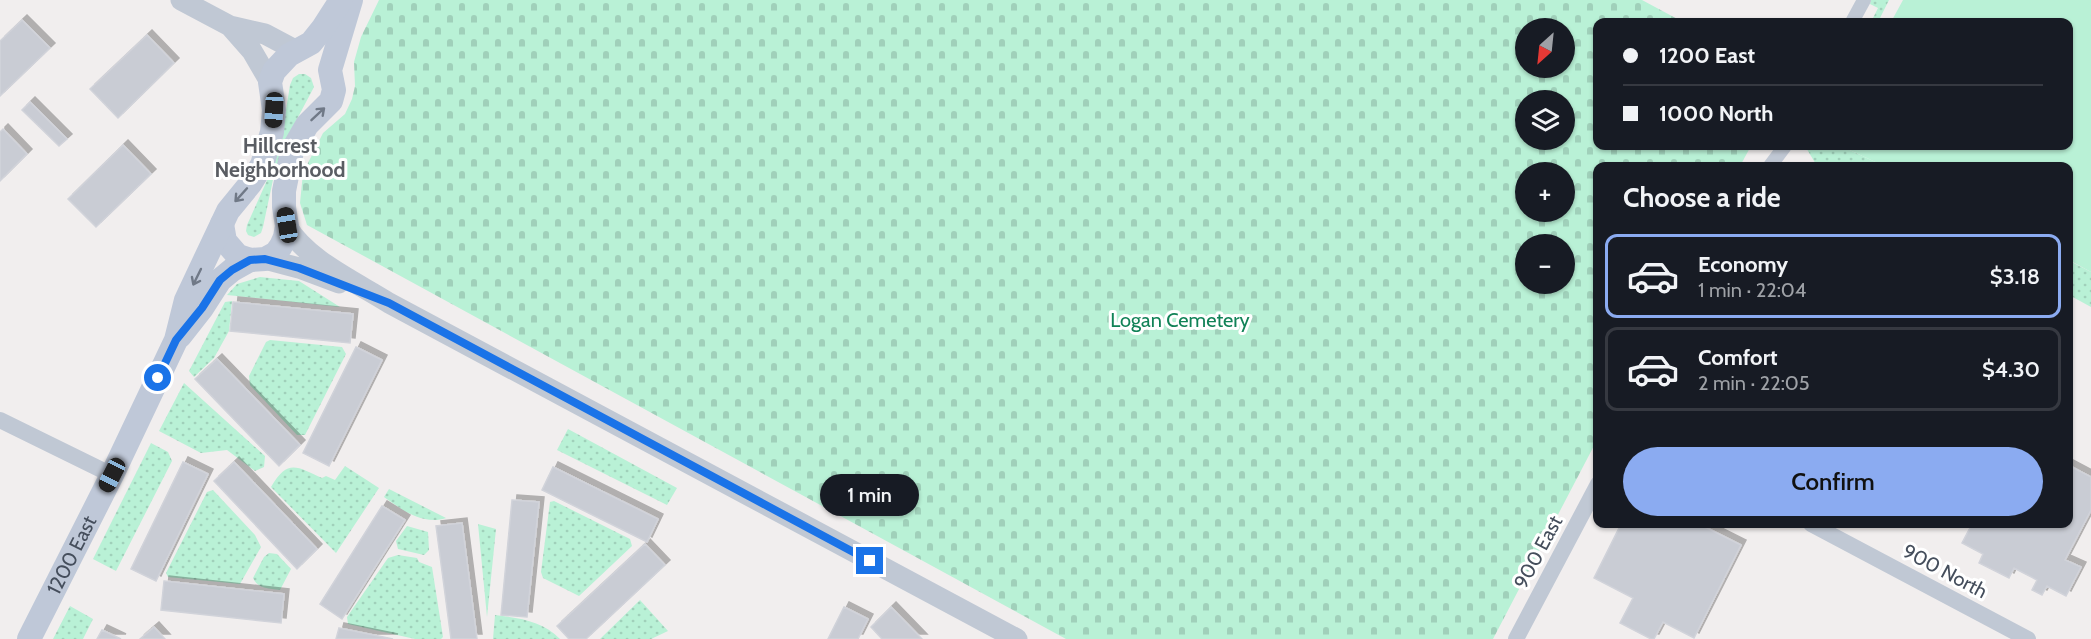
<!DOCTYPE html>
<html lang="en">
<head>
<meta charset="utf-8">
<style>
  :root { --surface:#171b24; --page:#20242c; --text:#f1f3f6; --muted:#9ea1a6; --line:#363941; --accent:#8babf1 }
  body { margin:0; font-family:Cabin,sans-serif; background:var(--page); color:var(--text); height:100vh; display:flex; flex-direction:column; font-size:22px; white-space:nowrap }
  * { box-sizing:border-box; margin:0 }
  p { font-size:20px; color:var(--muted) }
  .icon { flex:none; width:33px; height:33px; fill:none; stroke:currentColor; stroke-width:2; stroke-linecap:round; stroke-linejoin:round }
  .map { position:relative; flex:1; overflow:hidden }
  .sheet { position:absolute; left:1593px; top:162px; width:480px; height:366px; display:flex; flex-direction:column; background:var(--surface); border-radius:12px; box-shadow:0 2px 4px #0004 }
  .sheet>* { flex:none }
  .top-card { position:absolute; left:1593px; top:18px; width:480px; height:132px; border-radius:12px; box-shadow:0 2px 4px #0004; display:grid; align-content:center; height:132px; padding:0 30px; background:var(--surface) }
  .needle { width:39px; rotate:207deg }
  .buttons { position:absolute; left:1515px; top:18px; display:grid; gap:12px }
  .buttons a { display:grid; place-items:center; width:60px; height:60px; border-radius:50%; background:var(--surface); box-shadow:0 2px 4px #0004; font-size:30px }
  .end { position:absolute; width:27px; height:27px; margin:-14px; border:8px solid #1a73e8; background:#fff; box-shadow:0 0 0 3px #fff }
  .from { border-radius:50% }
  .bubble { position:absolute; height:42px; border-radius:21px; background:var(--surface); box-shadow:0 2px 4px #0004; font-size:20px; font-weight:600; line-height:42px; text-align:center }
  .car { position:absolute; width:18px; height:36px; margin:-18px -9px; border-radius:8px; box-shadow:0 0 4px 2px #0007; background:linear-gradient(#222 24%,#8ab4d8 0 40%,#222 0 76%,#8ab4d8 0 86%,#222 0) }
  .top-card b { display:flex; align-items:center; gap:21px; height:57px; font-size:22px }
  .top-card b+b { border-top:2px solid var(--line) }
  .top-card i { width:15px; height:15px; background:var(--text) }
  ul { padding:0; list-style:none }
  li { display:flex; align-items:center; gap:18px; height:84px; margin:0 12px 9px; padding:0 18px; border:3px solid var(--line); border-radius:12px }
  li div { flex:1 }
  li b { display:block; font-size:22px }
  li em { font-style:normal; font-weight:600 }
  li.active { border-color:var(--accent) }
  li>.icon { width:54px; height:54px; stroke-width:1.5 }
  h2 { padding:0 30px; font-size:27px; line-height:72px }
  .primary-button { display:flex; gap:12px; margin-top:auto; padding:12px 30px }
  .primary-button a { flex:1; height:69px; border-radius:36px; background:var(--accent); color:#111; font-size:24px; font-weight:600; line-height:69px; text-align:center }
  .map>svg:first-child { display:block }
  .grass { fill:url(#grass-dots) }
  .cemetery { fill:url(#cemetery-stones); fill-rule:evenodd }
  .pitch { fill:#b9f1d6 }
  .building { fill:#c9ccd4; stroke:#d1d3da; stroke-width:1.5; filter:url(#shadow) }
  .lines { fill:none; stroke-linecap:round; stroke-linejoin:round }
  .pedestrian { stroke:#c0c8d4; stroke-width:14 }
  .minor { stroke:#c0c8d4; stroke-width:16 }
  .tertiary { stroke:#c0c8d4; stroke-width:21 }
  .secondary { stroke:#bfc8d8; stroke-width:24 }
  .oneway { stroke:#707987 }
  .route { stroke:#1a73e8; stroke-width:8 }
  .labels { text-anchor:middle; stroke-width:6; stroke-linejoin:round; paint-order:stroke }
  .park-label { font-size:20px; fill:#118257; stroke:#fff }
  .street-label { font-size:20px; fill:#454e5c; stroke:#fff }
  .neighbourhood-label { font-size:21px; font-weight:bold; fill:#5a5d63; stroke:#fff }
</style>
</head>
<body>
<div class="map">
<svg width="2091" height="639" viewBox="0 0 2091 639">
  <defs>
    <pattern id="grass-dots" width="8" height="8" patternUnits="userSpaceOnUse" patternTransform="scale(1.5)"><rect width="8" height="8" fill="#b9f1d6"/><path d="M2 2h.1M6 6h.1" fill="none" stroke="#a0d0ba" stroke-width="1.8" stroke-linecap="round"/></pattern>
    <pattern id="cemetery-stones" width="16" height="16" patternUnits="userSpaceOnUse" patternTransform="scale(1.5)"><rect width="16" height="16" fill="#b9f1d6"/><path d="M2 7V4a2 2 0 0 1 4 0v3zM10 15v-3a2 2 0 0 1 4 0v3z" fill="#a0d0ba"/></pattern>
    <filter id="shadow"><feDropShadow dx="5" dy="-5" stdDeviation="0" flood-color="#0004"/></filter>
  </defs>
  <rect width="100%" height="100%" fill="#f1eeee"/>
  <path class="grass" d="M1871 0H1889L1878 22H1871L1878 8 1870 4Z
    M299 74H305L311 78 314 87 287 138 274 175 263 227 261 233 254 237 248 235 246 231 247 225 273 167 281 141 290 85 293 78Z
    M1805 146H1841L1884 166H1817Z
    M2068 260 2091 272V307L2069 295Z
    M260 277 299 281 340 307 227 295 237 284Z
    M232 301 229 331 214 358 194 377 189 371 225 302Z
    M270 340 342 347 346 354 305 435H297L250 385 249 376 266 342Z
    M184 383 265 456 264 467 255 471 227 450 201 453 159 431Z
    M568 429 677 488 667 505 557 450Z
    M151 443 168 452 172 461 116 571 93 559Z
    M345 466 379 488 336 553 271 487C288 458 297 467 322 478L326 476 335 480Z
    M389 489 446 518C423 526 401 509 384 497Z
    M213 490 255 535 261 547 240 584 168 577 166 573 207 492Z
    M554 501 630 539 632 546 579 596 543 578 541 572 550 502Z
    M478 524 496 529 487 617Z
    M407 526 428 532 429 550 424 555 398 549 396 541Z
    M269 553 277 554 291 569 280 590C269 588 258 589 253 578L264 557Z
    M398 555 417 558 419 562 432 567 443 637 441 639H415L348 624 347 617 388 558Z
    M640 600 668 631 651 639H600Z
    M70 606 93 619 83 639H53Z
    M495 615C519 618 543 621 560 639H493Z"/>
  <path class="cemetery" d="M379 0H1642L1683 22H1598V146H1751L1740 166H1598L1597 440 1493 639H1066L307 225 300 203 303 173 323 133 345 114 352 99 355 86 354 62 361 37ZM1526 28H1564V68H1526ZM1526 100H1564V140H1526ZM1526 172H1564V212H1526ZM1526 244H1564V284H1526Z"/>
  <path class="pitch" d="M1903 0H2091V272L2069 260 2068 166H1884L1841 146H2068V22H1891Z"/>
  <path class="building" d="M22 20 50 48 0 96V41Z
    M147 35 174 63 118 118 90 89Z
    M30 102 67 139 59 146 22 110Z
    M3 129 27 154 0 181V132Z
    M123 145 151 174 96 227 68 199Z
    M233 302 353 314 350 343 230 331Z
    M356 347 382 360 329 466 303 453Z
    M217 359 300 445 279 466 195 379Z
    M183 462 208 474 156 581 131 569Z
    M234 462 317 549 297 569 214 481Z
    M2068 465 2091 477V510L2065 560 2081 567 2066 596 2047 586 2042 595 2032 590 2037 580 2014 568 2009 578 1979 563 1983 554 1962 543 1972 524H2068Z
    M553 467 658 519 647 542 542 490Z
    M512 500 539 502 527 617 501 615Z
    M382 506 405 520 342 619 320 604Z
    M462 523 477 639H451L436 526Z
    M1621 524H1699L1741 545 1694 638 1663 622 1654 639H1651L1620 623 1633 598 1594 578Z
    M645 544 665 565 586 639H569L557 626Z
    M164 581 284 594 281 623 161 610Z
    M844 607 868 619 858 639H828Z
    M891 607 922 639H882L871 627Z
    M154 627 165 639H140Z
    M339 628 393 639H336Z
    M102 630 121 639H97Z"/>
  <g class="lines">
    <path class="pedestrian" d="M1852 22 1864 0
      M1770 166 1785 146"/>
    <path class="minor" d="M0 420 112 475
      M1811 524 2028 639
      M1516 639 1598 484"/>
    <path class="tertiary" d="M181 0 230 26 265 34 297 51
      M230 26 252 51 270 82
      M287 226C305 259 356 282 389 303L1017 639
      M265 259 299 268 339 283"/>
    <g class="secondary">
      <path d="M222 224 225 241 238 256 250 260 265 259 276 253 281 246 285 237 287 226 284 207V191L292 151 307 125 331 101 334 90 330 70 351 0"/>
      <path d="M180 336 202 308 220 280 232 270 250 260"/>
      <path id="s1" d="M29 639 112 475 176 340 186 300 228 211 250 184 262 165 272 132 274 110 270 82 274 71 289 55 311 43 323 28 341 0"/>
    </g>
  </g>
  <defs><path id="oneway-shaft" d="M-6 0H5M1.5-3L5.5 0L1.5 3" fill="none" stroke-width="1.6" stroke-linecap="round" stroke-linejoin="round" transform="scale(1.5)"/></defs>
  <g class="oneway">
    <use href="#oneway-shaft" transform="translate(318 114) rotate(-43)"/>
    <use href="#oneway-shaft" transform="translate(241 195) rotate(132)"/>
    <use href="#oneway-shaft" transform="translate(197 277) rotate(116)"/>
  </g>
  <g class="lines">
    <path class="route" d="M158 378 176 340 202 308 220 280 232 270 250 260 265 259 299 268 389 303 870 561"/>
  </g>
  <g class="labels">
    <g class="park-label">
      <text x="1180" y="327">Logan Cemetery</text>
    </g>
    <g class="street-label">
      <text transform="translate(1538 552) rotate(-62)" y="7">900 East</text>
      <text dy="7" stroke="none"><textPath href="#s1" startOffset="94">1200 East</textPath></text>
      <text transform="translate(1945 571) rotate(28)" y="7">900 North</text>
    </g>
    <g class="neighbourhood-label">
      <text x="280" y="153">Hillcrest<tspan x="280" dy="24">Neighborhood</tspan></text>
    </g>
  </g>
</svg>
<div class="buttons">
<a><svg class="needle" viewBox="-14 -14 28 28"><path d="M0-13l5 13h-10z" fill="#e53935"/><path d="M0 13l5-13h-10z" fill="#9ea1a6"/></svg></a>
<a><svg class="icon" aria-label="layers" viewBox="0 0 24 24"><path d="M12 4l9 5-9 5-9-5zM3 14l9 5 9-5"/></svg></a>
<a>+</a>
<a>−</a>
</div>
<i class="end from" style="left:158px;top:378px"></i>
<i class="end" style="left:870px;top:561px"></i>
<div class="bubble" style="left:820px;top:474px;width:99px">1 min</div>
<i class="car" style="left:274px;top:110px;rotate:183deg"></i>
<i class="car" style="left:287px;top:225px;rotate:351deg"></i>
<i class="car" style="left:112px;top:475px;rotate:207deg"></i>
<div class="top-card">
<b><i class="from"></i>1200 East</b>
<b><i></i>1000 North</b>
</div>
<section class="sheet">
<h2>Choose a ride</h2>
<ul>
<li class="active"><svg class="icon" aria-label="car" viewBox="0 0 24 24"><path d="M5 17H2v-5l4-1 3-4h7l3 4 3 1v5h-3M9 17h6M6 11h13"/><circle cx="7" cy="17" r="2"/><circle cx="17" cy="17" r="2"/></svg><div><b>Economy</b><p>1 min · 22:04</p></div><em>$3.18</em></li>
<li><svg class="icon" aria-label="car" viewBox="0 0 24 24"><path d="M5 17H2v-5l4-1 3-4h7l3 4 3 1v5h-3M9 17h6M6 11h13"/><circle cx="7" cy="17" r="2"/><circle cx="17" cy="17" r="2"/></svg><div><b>Comfort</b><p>2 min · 22:05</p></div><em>$4.30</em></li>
</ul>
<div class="primary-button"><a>Confirm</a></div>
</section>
</div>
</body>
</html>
